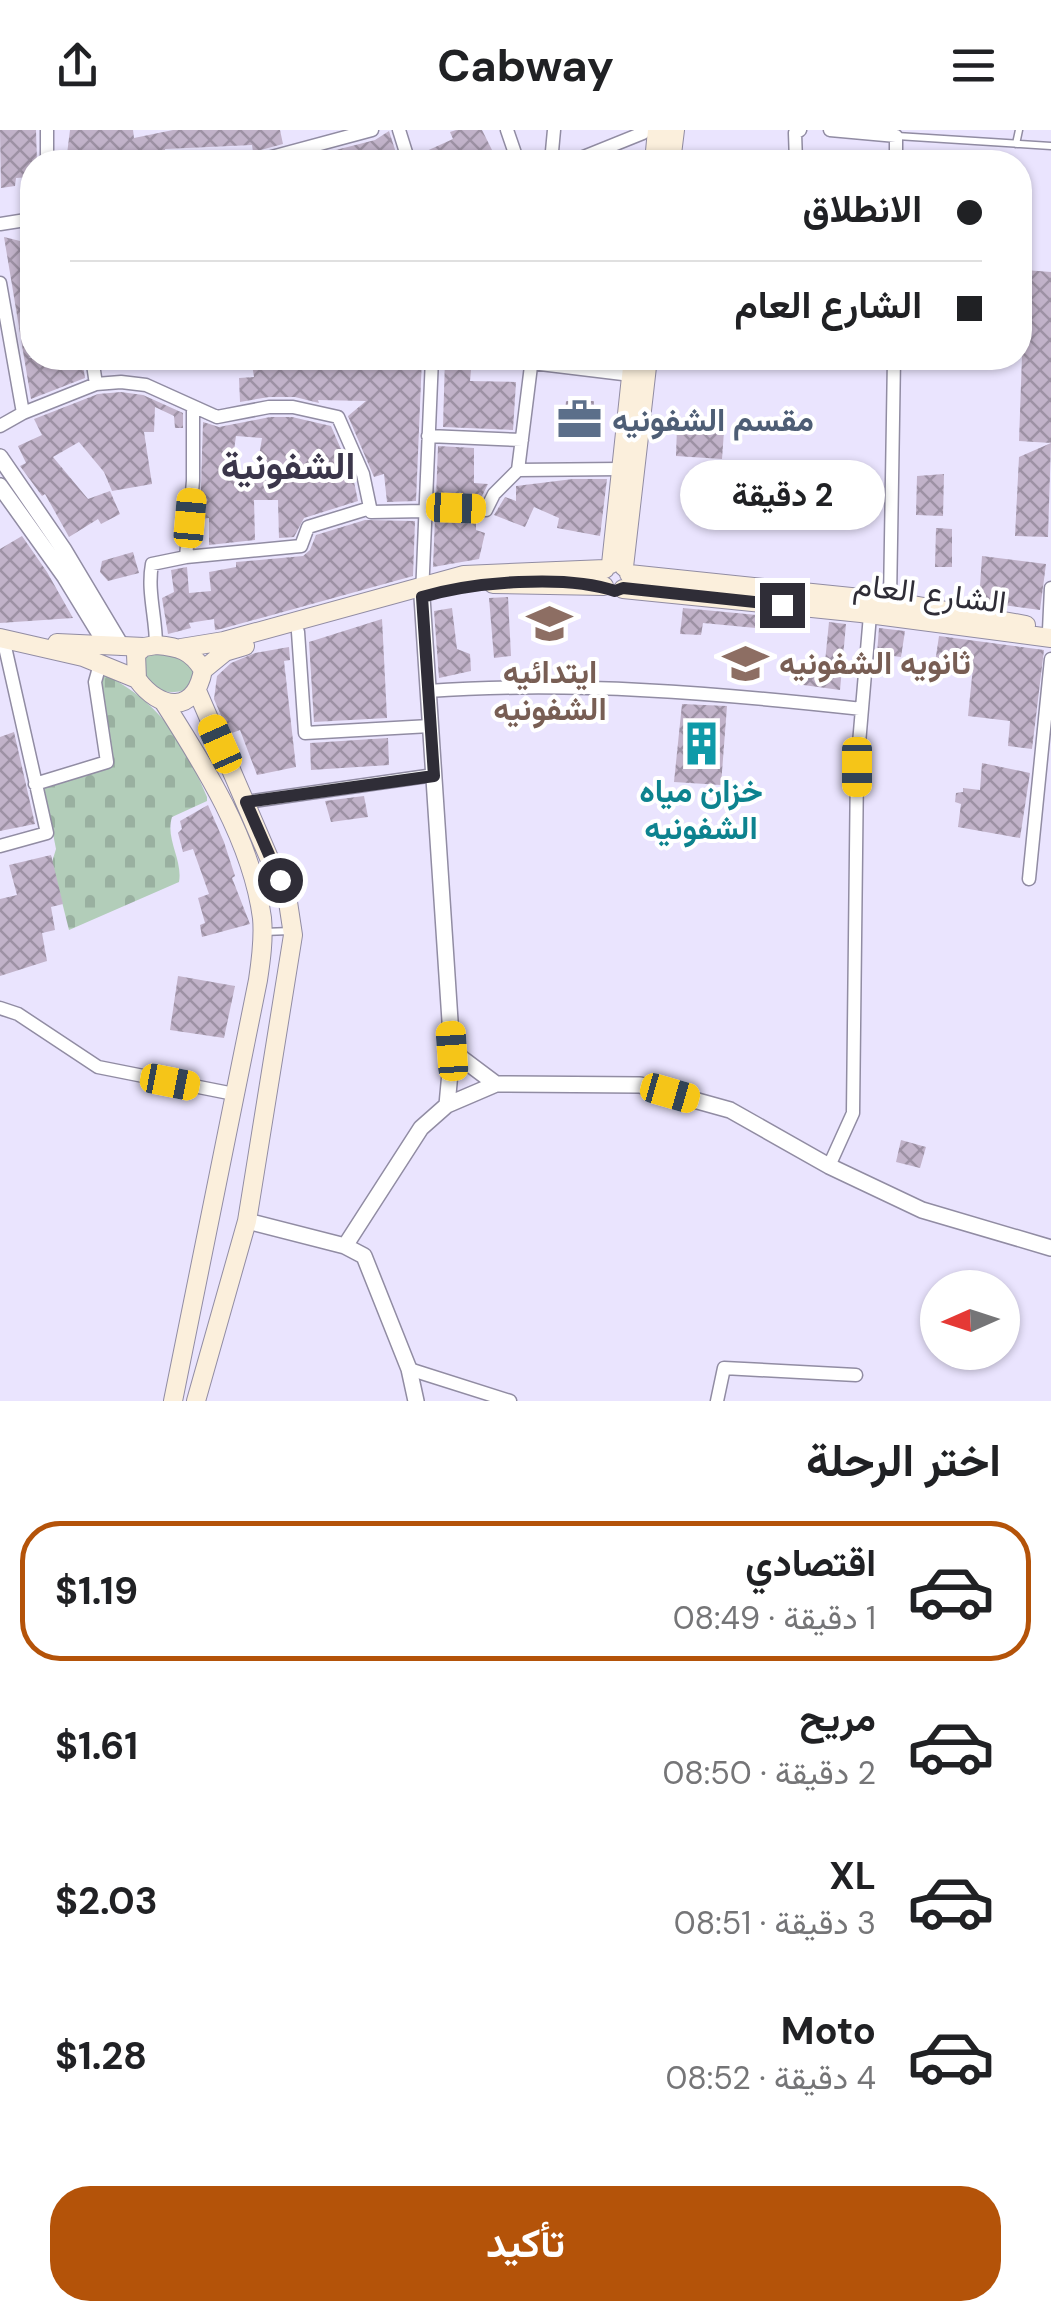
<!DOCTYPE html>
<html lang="ar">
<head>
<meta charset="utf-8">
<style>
  :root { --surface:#fff; --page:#f6f6f6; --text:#202124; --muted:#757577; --line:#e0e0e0; --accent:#b45309 }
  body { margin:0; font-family:"DM Sans",Vazirmatn,sans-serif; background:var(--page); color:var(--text); direction:rtl; height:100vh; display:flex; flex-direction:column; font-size:38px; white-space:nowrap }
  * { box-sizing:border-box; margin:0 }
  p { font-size:32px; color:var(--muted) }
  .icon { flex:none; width:55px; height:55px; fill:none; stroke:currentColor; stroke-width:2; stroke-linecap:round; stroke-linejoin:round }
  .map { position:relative; height:1271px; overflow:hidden; direction:ltr }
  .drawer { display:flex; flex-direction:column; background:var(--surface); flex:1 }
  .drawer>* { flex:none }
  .hud { position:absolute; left:20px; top:20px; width:1012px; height:220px; border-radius:40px; box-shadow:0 2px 8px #0004; direction:rtl; display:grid; align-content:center; height:220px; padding:0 50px; background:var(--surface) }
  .needle { width:65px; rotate:267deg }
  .buttons { position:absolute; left:920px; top:1140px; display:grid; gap:20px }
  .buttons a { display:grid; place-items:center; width:100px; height:100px; border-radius:50%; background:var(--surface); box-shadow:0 2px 8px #0004; font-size:50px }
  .end { position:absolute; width:45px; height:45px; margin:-22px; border:12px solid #2f2d37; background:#fff; box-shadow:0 0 0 5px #fff }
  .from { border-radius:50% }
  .bubble { position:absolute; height:70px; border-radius:35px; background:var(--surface); box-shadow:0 2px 8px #0004; font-size:32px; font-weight:700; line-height:70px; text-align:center; direction:rtl }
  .car { position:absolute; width:30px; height:60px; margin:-30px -15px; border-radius:12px; box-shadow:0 0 8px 2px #0007; background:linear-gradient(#f5c518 24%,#345 0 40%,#f5c518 0 76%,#345 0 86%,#f5c518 0) }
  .hud b { display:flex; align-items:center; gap:35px; height:95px; font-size:38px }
  .hud b+b { border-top:2px solid var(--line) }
  .hud i { width:25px; height:25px; background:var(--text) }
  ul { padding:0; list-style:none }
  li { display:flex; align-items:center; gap:30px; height:140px; margin:0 20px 15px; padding:0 30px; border:5px solid transparent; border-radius:40px }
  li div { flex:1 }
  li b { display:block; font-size:38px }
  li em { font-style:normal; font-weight:700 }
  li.on { border-color:var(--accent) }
  li>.icon { width:90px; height:90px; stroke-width:1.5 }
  h2 { padding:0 50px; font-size:45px; line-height:120px }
  .primary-button { display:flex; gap:20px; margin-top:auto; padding:20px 50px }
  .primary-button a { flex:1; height:115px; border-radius:40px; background:var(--accent); color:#fff; font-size:40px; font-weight:700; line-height:115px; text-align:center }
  header { display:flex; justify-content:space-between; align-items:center; height:130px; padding:0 50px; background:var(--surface); font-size:45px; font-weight:700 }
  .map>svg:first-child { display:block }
  .grass { fill:#b2cdb9 }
  .cemetery { fill:url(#cemetery-stones) }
  .building { fill:url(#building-cross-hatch); fill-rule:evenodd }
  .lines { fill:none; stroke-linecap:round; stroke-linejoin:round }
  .service-casing { stroke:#918ca3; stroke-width:9 }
  .minor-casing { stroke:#918ca3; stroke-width:15 }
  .tertiary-casing { stroke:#918ca3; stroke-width:18 }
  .secondary-casing { stroke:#918ca3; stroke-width:20 }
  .service { stroke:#fff; stroke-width:6 }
  .minor { stroke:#fff; stroke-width:12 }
  .tertiary { stroke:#fff; stroke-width:15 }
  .secondary { stroke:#fbefdc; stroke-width:18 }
  .route { stroke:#2f2d37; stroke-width:12 }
  .labels { text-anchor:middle; stroke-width:8; stroke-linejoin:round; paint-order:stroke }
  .service-label { font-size:32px; font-weight:bold; fill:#4e5e75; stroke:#fff; text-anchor:start }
  .street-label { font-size:32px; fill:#2f2d37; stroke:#fff }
  .education-label { font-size:32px; font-weight:bold; fill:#785e54; stroke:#fff; text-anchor:start }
  .culture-label { font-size:32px; font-weight:bold; fill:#0d838f; stroke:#fff }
  .quarter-label { font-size:38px; font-weight:bold; fill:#3b364a; stroke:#fff }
</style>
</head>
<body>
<header><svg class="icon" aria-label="menu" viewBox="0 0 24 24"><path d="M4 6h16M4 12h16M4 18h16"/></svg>Cabway<svg class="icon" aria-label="share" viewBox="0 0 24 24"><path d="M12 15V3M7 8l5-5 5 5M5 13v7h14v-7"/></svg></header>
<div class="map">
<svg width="1051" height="1271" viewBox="0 0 1051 1271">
  <defs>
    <pattern id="cemetery-stones" width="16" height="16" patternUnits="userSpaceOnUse" patternTransform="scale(2.5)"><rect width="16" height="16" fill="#b2cdb9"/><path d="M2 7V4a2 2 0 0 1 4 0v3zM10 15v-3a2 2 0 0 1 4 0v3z" fill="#99b0a0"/></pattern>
    <pattern id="building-cross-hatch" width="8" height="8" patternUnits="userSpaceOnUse" patternTransform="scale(2.5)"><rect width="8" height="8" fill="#c1b2c9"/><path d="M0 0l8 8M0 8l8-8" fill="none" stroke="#9d91a4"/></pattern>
  </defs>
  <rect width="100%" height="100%" fill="#eae4fe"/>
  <path class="grass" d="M151 523 177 524 193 539C197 567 168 564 150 558L141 533Z"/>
  <path class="cemetery" d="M103 543C161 574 182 608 207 667V671L172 687C165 709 183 730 179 752L69 800 52 732 56 719 44 658 113 634 99 548Z"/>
  <path class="building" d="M0 0H36L37 32H32V47L16 48 15 56 1 58Z
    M70 0H133L134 8 173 0H280L283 14 253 22 252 15 165 19 166 32H139V28L120 32H66Z
    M456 0H482L498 32H419L422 23 453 9 450 2Z
    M389 1 399 32H336L332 21 375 10Z
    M4 107 32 114V227L28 228H82L85 248 31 269Z
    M1025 140 1051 142V313L1019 311Z
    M301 228H422L416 371 387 372 384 344 374 347 348 286 366 271 318 270 319 273 295 267H269L240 272 239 248 254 247 252 234Z
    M445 228H472L470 251 516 252 513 300 443 297Z
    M121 262 143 265 183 283V298H175L174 286 155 277 154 302H144L152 354 112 361 104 342 79 312 53 327 88 369 110 361 120 384 101 394 98 389 69 407 45 364 42 366 20 336 26 333 18 316 42 305 34 289 98 264Z
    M566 271H594L591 311 563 309Z
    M270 287H292L331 296 353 347 358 371 304 388 294 407 279 408 278 370H254L255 410 209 415V388L200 389 203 292 219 297ZM236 306 262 308 256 345 231 341Z
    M677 297 724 301 722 329 676 326Z
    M1051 313 1048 407 1015 406 1019 327Z
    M438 316 474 318V353L488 354 480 370 436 368Z
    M944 344 943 386 916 385 917 346Z
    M573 349H607L600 406 557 398 559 388 534 377 525 397 494 385 505 367 516 371V356Z
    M435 388 476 390V400L485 403 479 429 433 437Z
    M365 390 415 391 413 446 221 499 215 500 214 489 189 493 191 498 168 504 162 468 174 462 171 440 187 437 189 463 211 461 209 442 236 437V432L303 426 310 420 316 405Z
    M936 398 952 399V437H935Z
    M22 406 47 442 73 488 0 493V419Z
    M133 422 139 443 108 451 100 442 102 431Z
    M982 426 1046 434 1040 480 979 472Z
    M508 467 511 526 494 528 489 468Z
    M452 478 457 519 470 524 471 541 439 548 434 481Z
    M683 478 757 485 756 498 703 493 701 505 680 504Z
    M382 489 387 588 314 592 309 512Z
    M829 492 846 494 840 560 796 554 799 530 825 532Z
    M879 498 905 501 901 527 877 524Z
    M939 506 1044 520 1032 619 1008 616 1010 591 968 586 973 537 935 533Z
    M289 517 290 530 284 531 296 637 257 645 240 600 229 604 214 569 217 546 231 533 255 523Z
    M682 574 727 576 721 655 674 652Z
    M14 602 35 694 0 701V607Z
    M388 608 389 635 311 640 310 613Z
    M982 633 1030 643 1020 708 958 697 961 674 955 672 956 663 963 662V658L980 660Z
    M364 666 368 687 331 692 325 671Z
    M208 675 224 712 235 746 232 748 250 794 202 807 200 795 205 793 198 768 209 764 193 719 183 722 178 703 182 699 180 691Z
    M51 725 63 774 51 777 55 800 42 803 47 831 0 846V769L17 765 9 735Z
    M178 846 235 856 224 908 170 900Z
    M901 1010 926 1017 920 1038 896 1032Z"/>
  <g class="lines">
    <defs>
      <path id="service" d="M897 6 1051 16
        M1016 14 1019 0
        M263 802 291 801"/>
      <path id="minor" d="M399 0 409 32
        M507 0 518 32
        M830 0 896 6V32
        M47 32V0
        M253 32 372 0
        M551 32 554 0
        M571 32 643 3
        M796 32 795 3 800 0
        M0 94 32 89
        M0 153 23 283 0 296
        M532 228 518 340 621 339
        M532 233 631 245
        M96 254 121 252 146 255 217 287 269 277H293L338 287 363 344 371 382 425 381
        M23 283 96 254 92 228
        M428 306 522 310
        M425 378 486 380 494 364 518 340
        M186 427 193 351V278
        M422 465 432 228
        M890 471 894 228
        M1049 500 1051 458
        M298 502 305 603 430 596
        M156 515C156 487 147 461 152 434L186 427 301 416 308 397 370 378
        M428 561C573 551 717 563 862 579
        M35 654 107 632 95 552 100 534
        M246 672 434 645
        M0 716 47 703 3 508
        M1029 749 1051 529
        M0 878 18 884 98 937 234 964
        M829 1036 853 983 857 637 870 485
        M409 1239 510 1271
        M717 1271 724 1238 856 1245"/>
      <path id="tertiary" d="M0 327 64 420 122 517
        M0 356 65 447 106 514
        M422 467 452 921 447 975
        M452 921 496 954
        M247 1091 345 1116 421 998 447 975 496 954 640 955 730 980 829 1036 922 1080 1051 1118
        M345 1116 364 1126 409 1239 416 1271"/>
      <path id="secondary" d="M654 32 657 0
        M671 32 675 0
        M611 434 633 228
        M624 437 648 228
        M629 444 890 471 1026 495
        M493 454 604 456
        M623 459 861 483 1051 508
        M0 508 83 527 137 549
        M57 513 144 517
        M156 515C179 517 191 520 203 540 195 584 160 581 137 549L136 524 144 517Z
        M181 518 224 511 464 445 605 439
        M203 540 225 522 245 516
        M163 571C204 635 252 711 262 788 264 809 261 830 258 850L173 1271
        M196 1271 247 1091 293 805 288 772 198 563"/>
    </defs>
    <use href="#service" class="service-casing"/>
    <use href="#minor" class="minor-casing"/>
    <use href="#tertiary" class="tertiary-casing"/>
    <use href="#secondary" class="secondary-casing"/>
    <use href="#service" class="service"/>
    <use href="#minor" class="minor"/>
    <use href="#tertiary" class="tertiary"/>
    <use href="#secondary" class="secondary"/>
  </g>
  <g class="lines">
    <path class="route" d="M280 750 246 672 434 646 422 467C473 452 565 444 615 461L623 458 782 475"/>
  </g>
  <defs>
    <symbol id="office-bare" viewBox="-9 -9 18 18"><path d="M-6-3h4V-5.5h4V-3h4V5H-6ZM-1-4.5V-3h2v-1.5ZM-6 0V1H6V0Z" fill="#5c6f8a" stroke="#fff" stroke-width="2.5" paint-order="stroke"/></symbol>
    <symbol id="school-bare" viewBox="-9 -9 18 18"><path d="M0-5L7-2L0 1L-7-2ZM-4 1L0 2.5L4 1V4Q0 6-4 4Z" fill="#8d6e63" stroke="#fff" stroke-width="2.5" paint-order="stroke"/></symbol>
    <symbol id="building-bare" viewBox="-9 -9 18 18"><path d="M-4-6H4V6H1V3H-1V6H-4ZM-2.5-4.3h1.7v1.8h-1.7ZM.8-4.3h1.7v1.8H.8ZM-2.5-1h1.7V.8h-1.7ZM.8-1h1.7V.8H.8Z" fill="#0f9aa8" stroke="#fff" stroke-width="2.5" paint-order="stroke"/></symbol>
  </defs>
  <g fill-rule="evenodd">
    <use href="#office-bare" x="548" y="258" width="63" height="63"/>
    <use href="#school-bare" x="518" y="462" width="63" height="63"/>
    <use href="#school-bare" x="714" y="502" width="63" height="63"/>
    <use href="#building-bare" x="670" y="582" width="63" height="63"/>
  </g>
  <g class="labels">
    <g class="service-label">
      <text x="612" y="301">مقسم الشفونيه</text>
    </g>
    <g class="street-label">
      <text transform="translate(930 463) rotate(7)" y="11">الشارع العام</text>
    </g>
    <g class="education-label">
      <text x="779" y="544">ثانويه الشفونيه</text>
      <text x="550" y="553" text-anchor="middle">ايتدائيه<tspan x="550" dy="37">الشفونيه</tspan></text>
    </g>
    <g class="culture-label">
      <text x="701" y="672">خزان مياه<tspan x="701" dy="37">الشفونيه</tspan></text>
    </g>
    <g class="quarter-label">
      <text x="288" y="349">الشفونية</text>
    </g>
  </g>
</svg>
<div class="buttons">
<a><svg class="needle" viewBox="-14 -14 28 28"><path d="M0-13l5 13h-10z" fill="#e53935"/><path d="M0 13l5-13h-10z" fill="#757577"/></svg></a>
</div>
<i class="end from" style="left:280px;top:750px"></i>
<i class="end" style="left:782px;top:475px"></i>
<div class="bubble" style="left:680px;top:330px;width:205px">2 دقيقة</div>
<i class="car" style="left:456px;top:378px;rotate:92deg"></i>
<i class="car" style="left:190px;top:388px;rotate:5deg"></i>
<i class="car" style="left:220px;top:614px;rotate:336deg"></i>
<i class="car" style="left:857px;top:637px;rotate:180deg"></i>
<i class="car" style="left:452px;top:921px;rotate:356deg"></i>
<i class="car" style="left:170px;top:952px;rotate:101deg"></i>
<i class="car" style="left:670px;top:963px;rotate:106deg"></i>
<div class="hud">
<b><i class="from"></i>الانطلاق</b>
<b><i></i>الشارع العام</b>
</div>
</div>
<section class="drawer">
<h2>اختر الرحلة</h2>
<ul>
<li class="on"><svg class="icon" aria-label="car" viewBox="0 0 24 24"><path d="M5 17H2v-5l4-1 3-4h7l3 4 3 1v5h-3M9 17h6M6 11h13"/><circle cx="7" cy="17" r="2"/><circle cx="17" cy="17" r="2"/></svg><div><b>اقتصادي</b><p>1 دقيقة · 08:49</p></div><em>$1.19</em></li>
<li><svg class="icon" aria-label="car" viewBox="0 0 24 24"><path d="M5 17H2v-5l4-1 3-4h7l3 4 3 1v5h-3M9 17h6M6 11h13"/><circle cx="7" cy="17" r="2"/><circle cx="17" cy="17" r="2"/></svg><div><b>مريح</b><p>2 دقيقة · 08:50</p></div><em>$1.61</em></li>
<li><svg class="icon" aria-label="car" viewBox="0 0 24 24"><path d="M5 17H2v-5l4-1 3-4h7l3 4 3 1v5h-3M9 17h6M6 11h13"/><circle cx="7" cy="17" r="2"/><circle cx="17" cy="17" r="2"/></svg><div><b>XL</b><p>3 دقيقة · 08:51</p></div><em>$2.03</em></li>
<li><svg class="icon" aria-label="car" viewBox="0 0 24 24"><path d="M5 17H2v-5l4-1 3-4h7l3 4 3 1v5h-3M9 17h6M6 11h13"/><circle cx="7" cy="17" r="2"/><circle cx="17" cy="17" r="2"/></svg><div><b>Moto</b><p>4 دقيقة · 08:52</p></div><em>$1.28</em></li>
</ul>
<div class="primary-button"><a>تأكيد</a></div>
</section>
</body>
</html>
